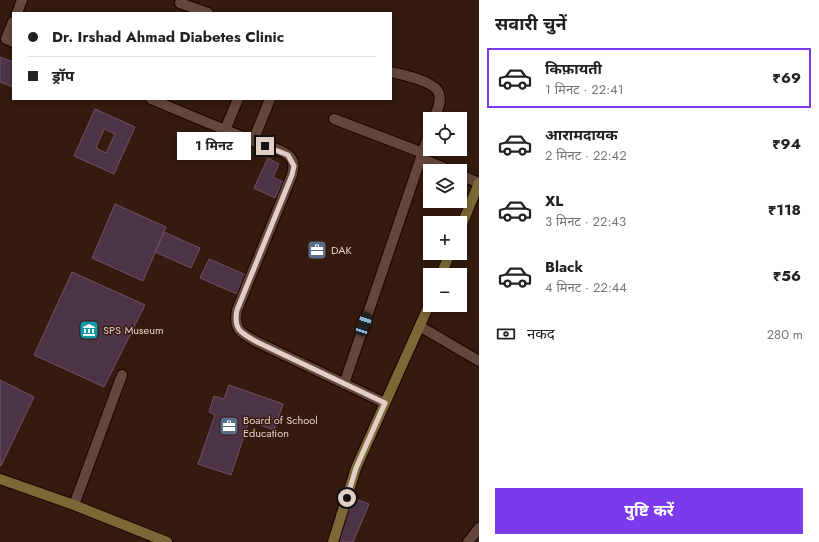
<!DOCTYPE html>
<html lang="hi">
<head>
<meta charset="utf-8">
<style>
  :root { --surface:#fff; --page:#f6f6f6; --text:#222; --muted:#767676; --line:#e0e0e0; --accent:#7c3aed }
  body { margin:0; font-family:Jost,"Noto Sans Devanagari",sans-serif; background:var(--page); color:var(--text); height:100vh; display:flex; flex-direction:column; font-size:15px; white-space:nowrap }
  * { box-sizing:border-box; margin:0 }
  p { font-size:13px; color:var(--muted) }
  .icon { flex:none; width:22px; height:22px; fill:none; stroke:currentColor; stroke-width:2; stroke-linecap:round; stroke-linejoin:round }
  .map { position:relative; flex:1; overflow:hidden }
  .panel { display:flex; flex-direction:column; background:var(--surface); width:340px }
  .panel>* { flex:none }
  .guide { position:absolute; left:12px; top:12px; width:380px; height:88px; border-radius:0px; box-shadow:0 2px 6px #0003; display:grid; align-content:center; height:88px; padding:0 16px; background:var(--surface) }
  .controls { position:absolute; left:423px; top:112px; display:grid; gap:8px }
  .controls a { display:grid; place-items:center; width:44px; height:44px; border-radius:0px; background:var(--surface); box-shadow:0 2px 6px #0003; font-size:20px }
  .end { position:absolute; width:18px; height:18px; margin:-9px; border:5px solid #e1cfc7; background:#111; box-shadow:0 0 0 2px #111 }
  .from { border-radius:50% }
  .bubble { position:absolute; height:28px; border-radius:0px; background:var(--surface); box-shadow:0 2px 6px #0003; font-size:13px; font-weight:700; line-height:28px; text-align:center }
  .car { position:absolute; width:12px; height:24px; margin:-12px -6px; border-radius:5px; box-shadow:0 0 3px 1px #0007; background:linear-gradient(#222 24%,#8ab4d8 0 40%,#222 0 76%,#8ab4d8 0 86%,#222 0) }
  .guide b { display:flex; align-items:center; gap:14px; height:38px; font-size:15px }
  .guide b+b { border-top:1px solid var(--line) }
  .guide i { width:10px; height:10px; background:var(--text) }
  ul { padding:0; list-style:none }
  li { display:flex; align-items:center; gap:12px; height:60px; margin:0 8px 6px; padding:0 8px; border:2px solid transparent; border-radius:0px }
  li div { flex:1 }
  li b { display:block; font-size:15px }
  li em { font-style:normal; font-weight:700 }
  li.active { border-color:var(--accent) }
  li>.icon { width:36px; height:36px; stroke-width:1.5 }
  h2 { padding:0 16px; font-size:18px; line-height:48px }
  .pay { display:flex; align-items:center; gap:10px; height:44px; padding:0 16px; font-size:15px }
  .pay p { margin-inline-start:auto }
  .cta { display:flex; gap:8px; margin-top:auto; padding:8px 16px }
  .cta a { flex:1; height:46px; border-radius:0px; background:var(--accent); color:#fff; font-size:16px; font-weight:700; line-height:46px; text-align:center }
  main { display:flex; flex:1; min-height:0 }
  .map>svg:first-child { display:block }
  .building { fill:#4c3345; stroke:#6d5265; fill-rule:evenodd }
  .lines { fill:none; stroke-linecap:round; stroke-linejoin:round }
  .street-casing { stroke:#1a0400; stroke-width:12 }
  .secondary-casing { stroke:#1a0400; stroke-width:12 }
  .street { stroke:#64463a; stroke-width:10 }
  .secondary { stroke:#7b6836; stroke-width:10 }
  .route { stroke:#e1cfc7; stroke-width:5 }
  .labels { text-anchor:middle; stroke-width:3; stroke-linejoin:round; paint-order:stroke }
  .poi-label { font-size:11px; fill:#e1cfc7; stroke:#341a0f; text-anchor:start }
</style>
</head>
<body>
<main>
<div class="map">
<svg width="479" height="542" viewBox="0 0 479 542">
  <rect width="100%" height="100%" fill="#341a0f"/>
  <path class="building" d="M0 57 13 62V87L0 82Z
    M95 109 135 127 114 174 74 156ZM104 129 115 134 106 153 96 148Z
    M268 158 279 164 273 177 283 182 275 198 254 188Z
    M115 204 166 227 143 281 92 258Z
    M164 232 200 248 191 268 155 252Z
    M209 259 246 275 237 294 200 278Z
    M72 272 145 305 104 387 34 355Z
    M0 380 34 397 1 466 0 465Z
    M229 385 283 404 274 430 249 421 231 475 198 464 215 415 209 412 214 396 224 399Z
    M353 498 369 504 353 542H337Z"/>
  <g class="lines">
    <defs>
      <path id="street" d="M180 3 208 13
        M17 13 22 0
        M13 22 6 39 13 42
        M391 72C403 75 436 81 439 94 442 102 436 112 434 119
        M151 99C184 113 217 127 251 140 262 145 278 147 288 155 295 161 294 167 292 175L237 310C233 330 241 333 257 342L385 403
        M334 119 423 153
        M225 130 238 99
        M253 141 270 99
        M421 158 451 171
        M460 175 479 183
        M421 327 479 361
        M344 384 430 131
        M74 505 122 375
        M468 542 479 528"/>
      <path id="secondary" d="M460 229 479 183
        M441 275 450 253
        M0 479 74 505 167 542
        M333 542 356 468 430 303"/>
    </defs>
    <use href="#street" class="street-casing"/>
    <use href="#secondary" class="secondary-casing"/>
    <use href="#street" class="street"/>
    <use href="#secondary" class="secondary"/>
  </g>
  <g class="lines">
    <path class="route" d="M265 146 288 155 294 166 292 175 237 310C233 330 241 333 257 342L385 403 356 468 347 498"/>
  </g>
  <defs>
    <symbol id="office-square" viewBox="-11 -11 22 22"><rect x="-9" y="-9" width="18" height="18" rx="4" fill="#5c6f8a" stroke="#341a0f"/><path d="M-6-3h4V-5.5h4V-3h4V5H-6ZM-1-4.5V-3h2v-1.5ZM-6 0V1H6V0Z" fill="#fff"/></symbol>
    <symbol id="museum-square" viewBox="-11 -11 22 22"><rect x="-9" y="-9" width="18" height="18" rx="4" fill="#0f9aa8" stroke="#341a0f"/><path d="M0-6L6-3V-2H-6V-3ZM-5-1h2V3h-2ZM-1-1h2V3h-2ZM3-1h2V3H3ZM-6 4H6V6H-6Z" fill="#fff"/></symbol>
  </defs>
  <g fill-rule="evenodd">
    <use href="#office-square" x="306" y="239" width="22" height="22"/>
    <use href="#museum-square" x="78" y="319" width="22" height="22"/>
    <use href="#office-square" x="218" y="415" width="22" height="22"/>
  </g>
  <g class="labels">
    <g class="poi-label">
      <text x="331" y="254">DAK</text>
      <text x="103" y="334">SPS Museum</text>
      <text x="243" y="424">Board of School<tspan x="243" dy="13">Education</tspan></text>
    </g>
  </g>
</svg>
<div class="controls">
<a><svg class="icon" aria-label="locate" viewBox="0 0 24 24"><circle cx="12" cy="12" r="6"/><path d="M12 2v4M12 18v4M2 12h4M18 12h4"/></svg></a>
<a><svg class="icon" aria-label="layers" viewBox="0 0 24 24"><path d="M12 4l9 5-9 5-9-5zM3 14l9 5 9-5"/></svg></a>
<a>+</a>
<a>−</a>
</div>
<i class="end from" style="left:347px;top:498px"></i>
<i class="end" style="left:265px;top:146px"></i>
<div class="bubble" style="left:177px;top:132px;width:74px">1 मिनट</div>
<i class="car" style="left:364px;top:324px;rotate:19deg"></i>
<div class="guide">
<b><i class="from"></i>Dr. Irshad Ahmad Diabetes Clinic</b>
<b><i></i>ड्रॉप</b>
</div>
</div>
<section class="panel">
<h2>सवारी चुनें</h2>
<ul>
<li class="active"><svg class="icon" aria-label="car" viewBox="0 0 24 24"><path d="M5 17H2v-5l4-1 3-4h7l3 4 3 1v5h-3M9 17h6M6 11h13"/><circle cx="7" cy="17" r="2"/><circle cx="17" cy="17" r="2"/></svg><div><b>किफ़ायती</b><p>1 मिनट · 22:41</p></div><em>₹69</em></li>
<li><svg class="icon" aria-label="car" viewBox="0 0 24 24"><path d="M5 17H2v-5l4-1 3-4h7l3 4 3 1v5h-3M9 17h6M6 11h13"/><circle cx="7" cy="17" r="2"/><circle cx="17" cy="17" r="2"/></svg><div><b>आरामदायक</b><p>2 मिनट · 22:42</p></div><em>₹94</em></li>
<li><svg class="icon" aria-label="car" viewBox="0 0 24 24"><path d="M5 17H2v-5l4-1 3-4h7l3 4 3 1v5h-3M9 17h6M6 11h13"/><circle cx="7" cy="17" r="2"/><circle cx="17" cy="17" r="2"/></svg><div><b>XL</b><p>3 मिनट · 22:43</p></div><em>₹118</em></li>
<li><svg class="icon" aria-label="car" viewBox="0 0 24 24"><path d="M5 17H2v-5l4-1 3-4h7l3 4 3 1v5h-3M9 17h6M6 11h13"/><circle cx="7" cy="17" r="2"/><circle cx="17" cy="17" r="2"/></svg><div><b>Black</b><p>4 मिनट · 22:44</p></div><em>₹56</em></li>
</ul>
<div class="pay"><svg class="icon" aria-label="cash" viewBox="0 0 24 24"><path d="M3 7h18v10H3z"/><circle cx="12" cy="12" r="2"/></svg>नकद<p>280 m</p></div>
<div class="cta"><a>पुष्टि करें</a></div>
</section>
</main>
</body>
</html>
